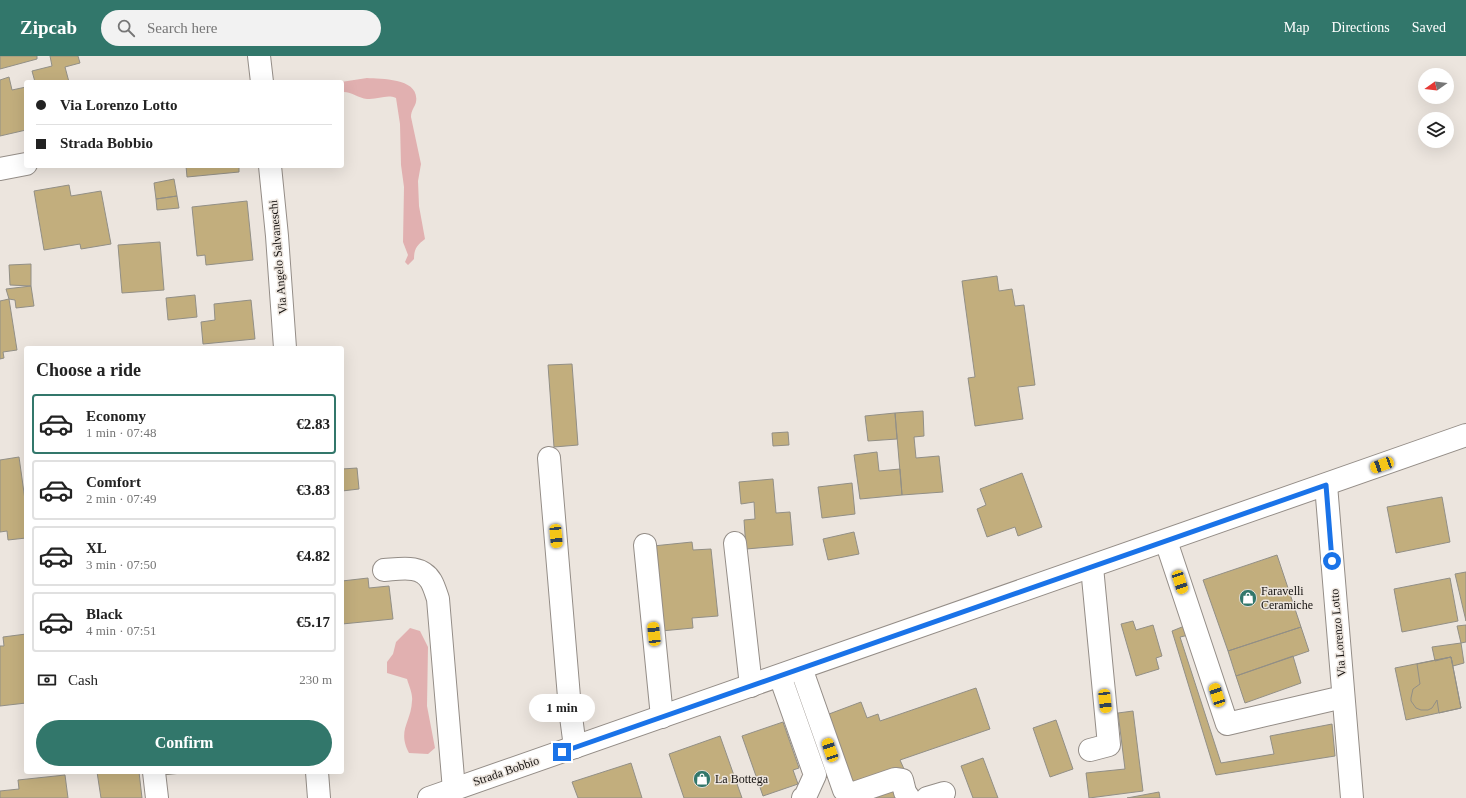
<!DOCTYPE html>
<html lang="en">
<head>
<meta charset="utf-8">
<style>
  :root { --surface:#fff; --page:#f2f2f2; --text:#222; --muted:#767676; --line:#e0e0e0; --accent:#32776b }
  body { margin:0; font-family:"Times New Roman",serif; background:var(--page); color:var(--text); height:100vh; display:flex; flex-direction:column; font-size:15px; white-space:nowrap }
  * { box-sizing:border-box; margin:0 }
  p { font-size:13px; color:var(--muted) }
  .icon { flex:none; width:22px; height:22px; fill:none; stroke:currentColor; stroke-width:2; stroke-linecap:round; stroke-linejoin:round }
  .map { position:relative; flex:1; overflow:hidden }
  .drawer { position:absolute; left:24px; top:290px; width:320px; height:428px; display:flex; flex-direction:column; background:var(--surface); border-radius:4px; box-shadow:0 4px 16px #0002 }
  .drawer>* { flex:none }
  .guide { position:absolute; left:24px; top:24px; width:320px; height:88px; border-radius:4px; box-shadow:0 4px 16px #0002; display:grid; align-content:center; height:88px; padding:0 12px; background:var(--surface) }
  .needle { width:26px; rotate:256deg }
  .buttons { position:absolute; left:1418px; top:12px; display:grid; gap:8px }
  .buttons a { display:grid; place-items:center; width:36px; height:36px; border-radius:50%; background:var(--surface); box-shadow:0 4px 16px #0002; font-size:20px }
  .end { position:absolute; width:18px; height:18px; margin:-9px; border:5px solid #1a73e8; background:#fff; box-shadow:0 0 0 2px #fff }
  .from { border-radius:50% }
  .bubble { position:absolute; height:28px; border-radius:14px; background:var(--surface); box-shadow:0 4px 16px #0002; font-size:13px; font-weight:600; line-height:28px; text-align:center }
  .car { position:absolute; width:12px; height:24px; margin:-12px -6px; border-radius:5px; box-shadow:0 0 3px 1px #0007; background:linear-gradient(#f5c518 24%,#345 0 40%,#f5c518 0 76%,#345 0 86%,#f5c518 0) }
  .guide b { display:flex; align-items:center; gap:14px; height:38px; font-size:15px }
  .guide b+b { border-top:1px solid var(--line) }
  .guide i { width:10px; height:10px; background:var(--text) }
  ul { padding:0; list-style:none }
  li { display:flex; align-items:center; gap:12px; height:60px; margin:0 8px 6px; padding:0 4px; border:2px solid var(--line); border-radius:4px }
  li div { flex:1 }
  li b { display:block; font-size:15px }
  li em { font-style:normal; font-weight:600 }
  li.selected { border-color:var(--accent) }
  li>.icon { width:36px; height:36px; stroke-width:1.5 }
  h2 { padding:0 12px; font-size:18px; line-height:48px }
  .pay { display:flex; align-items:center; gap:10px; height:44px; padding:0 12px; font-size:15px }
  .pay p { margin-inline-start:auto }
  .button { display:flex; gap:8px; margin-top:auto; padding:8px 12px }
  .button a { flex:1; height:46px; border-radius:24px; background:var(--accent); color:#fff; font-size:16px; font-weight:600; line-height:46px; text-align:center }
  header { display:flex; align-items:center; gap:24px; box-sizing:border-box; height:56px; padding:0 20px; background:var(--accent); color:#fff }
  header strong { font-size:19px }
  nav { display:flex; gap:22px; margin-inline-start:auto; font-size:14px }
  .search { width:280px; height:36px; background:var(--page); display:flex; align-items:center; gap:10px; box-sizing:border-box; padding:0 14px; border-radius:22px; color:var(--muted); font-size:15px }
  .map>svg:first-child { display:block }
  .green { fill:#e1b0b0 }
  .building { fill:#c2ae7d; stroke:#928f86 }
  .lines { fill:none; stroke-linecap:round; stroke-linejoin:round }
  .minor-casing { stroke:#948d87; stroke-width:24 }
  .major-casing { stroke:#948d87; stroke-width:24 }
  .minor { stroke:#fff; stroke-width:22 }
  .major { stroke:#fff; stroke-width:22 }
  .route { stroke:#1a73e8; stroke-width:5 }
  .labels { text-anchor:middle; stroke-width:3; stroke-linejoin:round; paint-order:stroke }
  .street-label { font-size:12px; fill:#14110f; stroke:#ece5de }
  .poi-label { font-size:12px; fill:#14110f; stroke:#ece5de; text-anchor:start }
</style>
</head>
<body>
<header>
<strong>Zipcab</strong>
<div class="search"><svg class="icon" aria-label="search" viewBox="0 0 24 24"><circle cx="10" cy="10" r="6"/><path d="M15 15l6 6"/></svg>Search here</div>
<nav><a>Map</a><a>Directions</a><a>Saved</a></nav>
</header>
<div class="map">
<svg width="1466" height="742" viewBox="0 0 1466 742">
  <rect width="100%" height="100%" fill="#ece5de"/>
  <path class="green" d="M367 22C382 23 420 22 416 46 415 51 411 54 411 61L421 108 418 125 419 150 425 183C417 189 414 193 414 203L408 209 405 206 408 199 403 186 404 131 401 109 400 68 396 42C386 38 378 44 367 43 358 42 351 35 342 36V26H341Z
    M410 572 420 575 428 591 427 650 435 692 428 698 409 697C397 674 411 667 412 645 413 638 409 630 407 623L387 617V606L393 598 396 586Z"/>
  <path class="building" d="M0 0H37V3L0 13Z
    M50 0H78L80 7 65 11 69 26H35L32 15 52 10Z
    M9 21 12 34 26 31V74L0 80V24Z
    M186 110H239V116L187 121Z
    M174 123 177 140 156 143 154 127Z
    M69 129 71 140 101 135 111 188 81 193 80 188 44 194 34 135Z
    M177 140 179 152 157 154 156 143Z
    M247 145 253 204 206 209 205 199 197 200 192 151Z
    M160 186 164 234 122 237 118 189Z
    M31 208V230L10 229 9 209Z
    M997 220 999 235 1012 233 1015 250 1024 249 1035 329 1018 331 1023 363 975 370 968 322 975 321 962 225Z
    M31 230 34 250 16 252 15 244 9 243 6 233Z
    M195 239 197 261 168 264 166 242Z
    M9 243 17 294 3 296 4 302 0 303V245Z
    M251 244 255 283 203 288 201 266 215 264 214 248Z
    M572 308 578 389 554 391 548 309Z
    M923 355 924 380 914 381 916 402 939 400 943 436 902 439 895 357Z
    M895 357 897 383 868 385 865 360Z
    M788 376 789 389 773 390 772 377Z
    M877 396 879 415 900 413 902 439 860 443 854 399Z
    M19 401 26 451V482L8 484 7 475 0 476V404Z
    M357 412 359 433 342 435V413Z
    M1022 417 1042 471 1018 480 1015 471 987 481 977 453 986 449 980 433Z
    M773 423 776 457 790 456 793 489 746 493 744 464 755 463 754 446 741 448 739 426Z
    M852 427 855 458 822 462 818 431Z
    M1442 441 1450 486 1396 497 1387 451Z
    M854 476 859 498 828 504 823 483Z
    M692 486 693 494 711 493 718 560 692 562 693 572 661 575 653 490Z
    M1277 499 1301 571 1228 595 1203 524Z
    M1466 516V565L1455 518Z
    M368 522 369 532 389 530 393 563 342 568V525Z
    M1450 522 1458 565 1402 576 1394 533Z
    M1133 565 1136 574 1153 569 1162 600 1156 602 1159 613 1136 620 1121 568Z
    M1187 569 1189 579 1180 581 1221 707 1274 698 1270 680 1332 668 1335 700 1216 719 1172 575Z
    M1466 569V586L1461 587 1457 570Z
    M1301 571 1309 595 1236 620 1228 595Z
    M26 578V647L0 650V590H4L3 581Z
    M1461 587 1464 607 1453 610 1451 601 1435 605 1432 591Z
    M1293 600 1301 627 1245 647 1236 620Z
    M1451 601 1461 652 1406 664 1395 612Z
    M1451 601 1461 652 1439 657 1437 644 1432 652 1428 654H1421L1416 652 1411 645V642L1413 633 1420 628 1417 608Z
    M976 632 990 673 900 704 904 713 853 731 829 658 861 646 867 662 878 658 880 665Z
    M1133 655 1143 735 1089 742 1086 717 1125 713 1118 657Z
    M1056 664 1073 713 1050 721 1033 672Z
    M783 666 799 712 793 714 798 728 763 740 742 680Z
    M720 680 742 742H684L669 698Z
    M983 702 998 742H973L961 710Z
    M631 707 642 742H578L572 726Z
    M97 716H139L142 742H101Z
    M161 716H192L162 719Z
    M65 719 68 742H0V735L19 733 18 724Z
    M895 732 898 742H863Z
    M1159 736 1160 742H1127Z"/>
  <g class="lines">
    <defs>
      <path id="minor" d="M259 0 262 26
        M270 110 277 180 285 292
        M0 113 26 108
        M549 402 570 653 575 691
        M1326 429 1352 742
        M1166 485 1227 668 1343 641
        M735 487 751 630
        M645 489 662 661
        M384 514C400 513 421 508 431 525 434 530 436 537 438 543L454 734
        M801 612 844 734 851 738 895 723 902 724 905 736 909 742
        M780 620 815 719 805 741 803 742
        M1090 694 1109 689 1092 511
        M154 716 157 742
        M317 716 319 742
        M927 742 944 737"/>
      <path id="major" d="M429 742 1466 379"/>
    </defs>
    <use href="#minor" class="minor-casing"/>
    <use href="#major" class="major-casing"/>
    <use href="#minor" class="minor"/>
    <use href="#major" class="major"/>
  </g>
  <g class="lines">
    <path class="route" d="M562 696 1326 429 1332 505"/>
  </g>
  <defs>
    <symbol id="shop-disc" viewBox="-11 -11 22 22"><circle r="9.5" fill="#32776b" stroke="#ece5de"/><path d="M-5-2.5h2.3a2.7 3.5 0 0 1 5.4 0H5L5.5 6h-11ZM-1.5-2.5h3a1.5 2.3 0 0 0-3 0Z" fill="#fff"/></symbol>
  </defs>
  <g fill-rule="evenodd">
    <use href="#shop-disc" x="1238" y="532" width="20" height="20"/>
    <use href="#shop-disc" x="692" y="713" width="20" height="20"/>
  </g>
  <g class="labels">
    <g class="street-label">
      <text transform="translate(278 201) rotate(-95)" y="4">Via Angelo Salvaneschi</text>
      <text transform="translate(1338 577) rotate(-95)" y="4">Via Lorenzo Lotto</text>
      <text transform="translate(506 715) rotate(-19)" y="4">Strada Bobbio</text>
    </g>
    <g class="poi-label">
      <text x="1261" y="539">Faravelli<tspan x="1261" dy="14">Ceramiche</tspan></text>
      <text x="715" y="727">La Bottega</text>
    </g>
  </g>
</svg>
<div class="buttons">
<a><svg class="needle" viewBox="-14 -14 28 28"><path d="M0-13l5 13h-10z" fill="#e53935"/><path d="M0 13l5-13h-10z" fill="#767676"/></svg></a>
<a><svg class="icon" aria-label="layers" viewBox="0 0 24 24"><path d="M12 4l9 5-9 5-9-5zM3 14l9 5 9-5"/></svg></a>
</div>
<i class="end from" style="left:1332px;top:505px"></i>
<i class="end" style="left:562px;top:696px"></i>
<div class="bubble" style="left:529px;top:638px;width:66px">1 min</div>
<i class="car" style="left:1382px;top:409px;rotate:250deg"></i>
<i class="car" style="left:556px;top:480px;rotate:175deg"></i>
<i class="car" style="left:1180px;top:526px;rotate:162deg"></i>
<i class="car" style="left:654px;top:578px;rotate:354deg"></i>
<i class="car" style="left:1217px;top:639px;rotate:342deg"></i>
<i class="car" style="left:1105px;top:645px;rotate:174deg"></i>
<i class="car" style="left:830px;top:694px;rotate:341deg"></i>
<div class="guide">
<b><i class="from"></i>Via Lorenzo Lotto</b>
<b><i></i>Strada Bobbio</b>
</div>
<section class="drawer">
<h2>Choose a ride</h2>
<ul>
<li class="selected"><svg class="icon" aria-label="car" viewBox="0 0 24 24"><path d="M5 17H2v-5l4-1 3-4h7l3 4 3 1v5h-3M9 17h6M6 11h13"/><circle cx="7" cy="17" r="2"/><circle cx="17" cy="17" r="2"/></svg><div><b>Economy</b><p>1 min · 07:48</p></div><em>€2.83</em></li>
<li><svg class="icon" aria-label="car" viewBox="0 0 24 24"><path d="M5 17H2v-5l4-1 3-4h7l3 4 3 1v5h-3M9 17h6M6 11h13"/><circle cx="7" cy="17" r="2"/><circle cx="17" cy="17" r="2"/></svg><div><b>Comfort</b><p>2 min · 07:49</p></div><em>€3.83</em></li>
<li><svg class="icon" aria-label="car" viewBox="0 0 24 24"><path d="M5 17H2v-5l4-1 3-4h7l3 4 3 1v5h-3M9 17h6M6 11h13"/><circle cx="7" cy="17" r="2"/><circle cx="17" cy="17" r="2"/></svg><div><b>XL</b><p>3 min · 07:50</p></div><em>€4.82</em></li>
<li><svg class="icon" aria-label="car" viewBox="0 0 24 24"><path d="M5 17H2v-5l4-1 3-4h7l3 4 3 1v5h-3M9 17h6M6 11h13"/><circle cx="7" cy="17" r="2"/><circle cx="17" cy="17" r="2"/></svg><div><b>Black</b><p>4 min · 07:51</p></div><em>€5.17</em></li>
</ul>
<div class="pay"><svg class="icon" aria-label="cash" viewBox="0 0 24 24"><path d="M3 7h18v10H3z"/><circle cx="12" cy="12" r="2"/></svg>Cash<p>230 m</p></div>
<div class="button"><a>Confirm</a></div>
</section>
</div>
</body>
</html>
